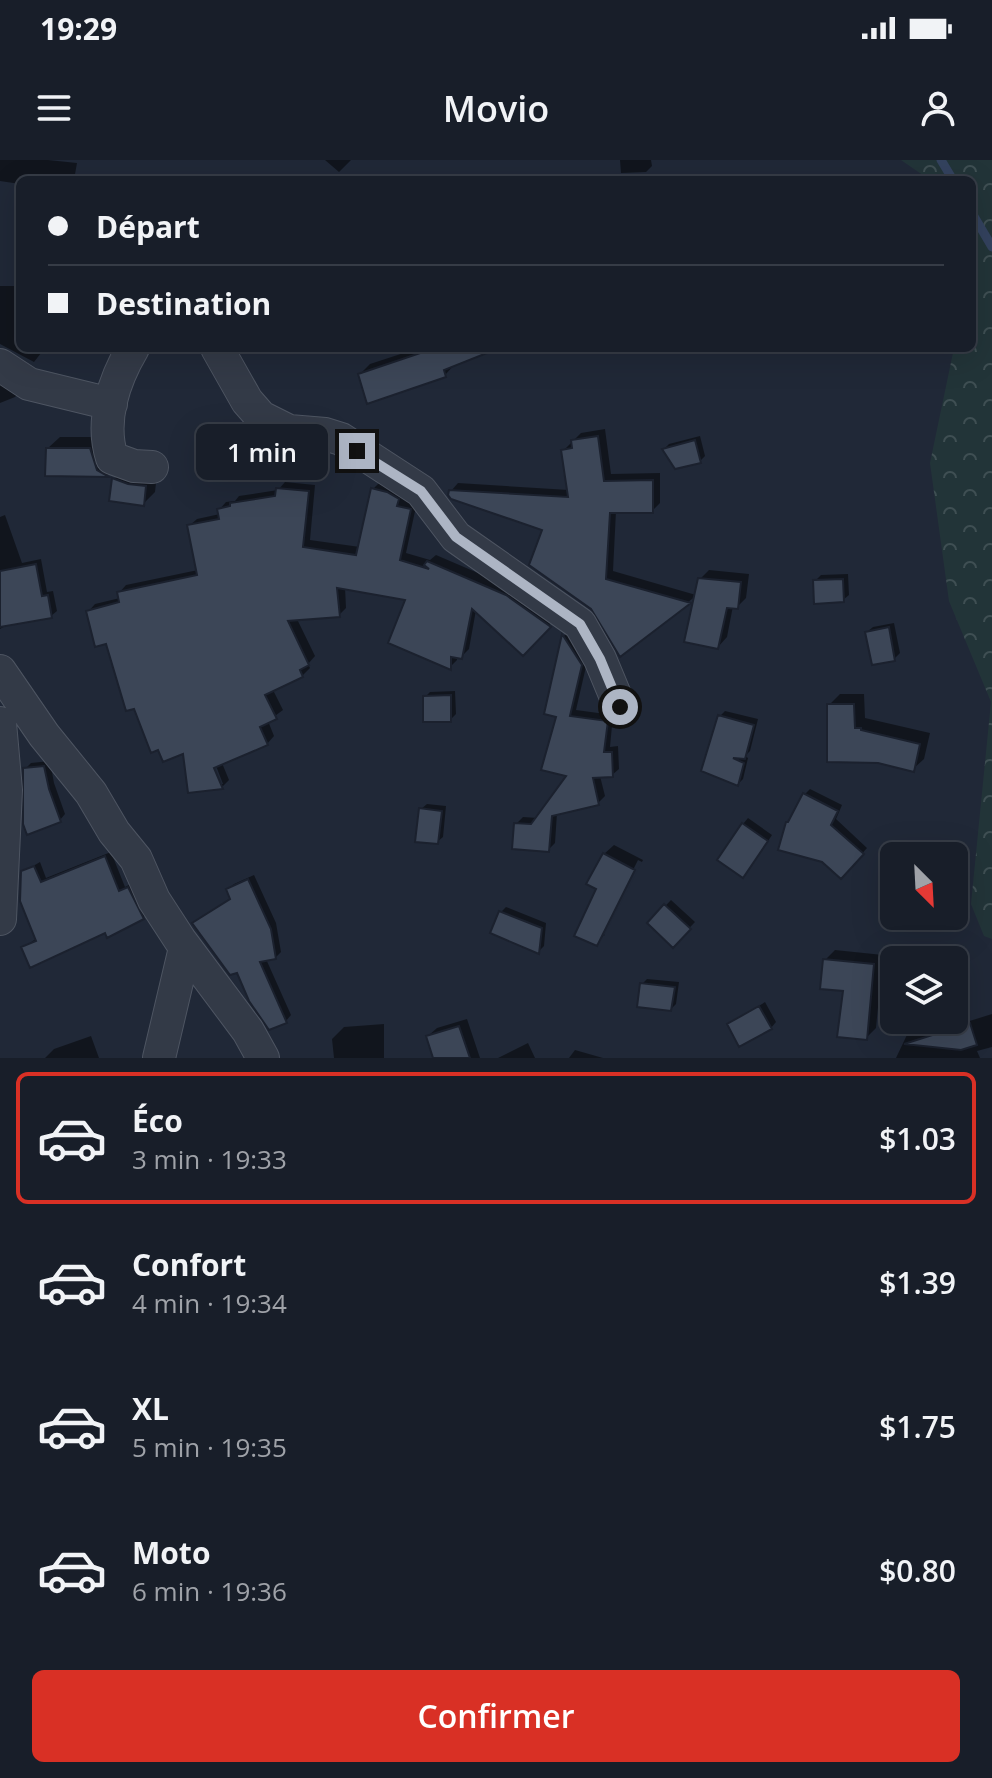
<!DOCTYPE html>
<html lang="fr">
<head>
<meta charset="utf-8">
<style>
  :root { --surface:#181e29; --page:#212731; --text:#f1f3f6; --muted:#9fa2a8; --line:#363c46; --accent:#d93025 }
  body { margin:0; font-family:"Open Sans",sans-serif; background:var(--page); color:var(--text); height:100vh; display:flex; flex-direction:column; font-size:30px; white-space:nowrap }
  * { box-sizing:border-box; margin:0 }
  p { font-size:26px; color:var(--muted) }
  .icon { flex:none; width:44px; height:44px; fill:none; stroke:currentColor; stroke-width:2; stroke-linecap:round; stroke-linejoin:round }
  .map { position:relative; height:898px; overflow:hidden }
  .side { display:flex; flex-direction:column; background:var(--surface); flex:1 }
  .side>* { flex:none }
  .guide { position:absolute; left:16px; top:16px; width:960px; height:176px; border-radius:12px; box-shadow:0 8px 32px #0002,0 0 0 2px var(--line); display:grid; align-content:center; height:176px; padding:0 32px; background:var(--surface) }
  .needle { width:52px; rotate:156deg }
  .fabs { position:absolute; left:880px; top:682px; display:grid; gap:16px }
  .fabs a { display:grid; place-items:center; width:88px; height:88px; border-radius:12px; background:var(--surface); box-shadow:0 8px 32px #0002,0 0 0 2px var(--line); font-size:40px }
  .end { position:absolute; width:36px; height:36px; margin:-18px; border:10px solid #adb5c4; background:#111; box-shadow:0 0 0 4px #111 }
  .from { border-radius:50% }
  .bubble { position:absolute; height:56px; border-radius:12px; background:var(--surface); box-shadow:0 8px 32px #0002,0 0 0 2px var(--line); font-size:26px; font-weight:600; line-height:56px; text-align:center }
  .guide b { display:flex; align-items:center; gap:28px; height:76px; font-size:30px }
  .guide b+b { border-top:2px solid var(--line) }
  .guide i { width:20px; height:20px; background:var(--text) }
  ul { padding:14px 0 0; list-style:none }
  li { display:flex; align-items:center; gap:24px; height:132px; margin:0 16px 12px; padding:0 16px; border:4px solid transparent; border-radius:12px }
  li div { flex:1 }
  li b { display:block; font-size:30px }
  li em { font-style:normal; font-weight:600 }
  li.current { border-color:var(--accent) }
  li>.icon { width:72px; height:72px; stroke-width:1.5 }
  .cta { display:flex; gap:16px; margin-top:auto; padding:16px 32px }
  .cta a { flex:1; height:92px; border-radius:12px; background:var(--accent); color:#fff; font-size:32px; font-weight:600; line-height:92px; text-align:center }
  .status { display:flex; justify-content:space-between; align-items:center; height:56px; padding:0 40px; background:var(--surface); direction:ltr }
  .status svg { height:22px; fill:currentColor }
  header { display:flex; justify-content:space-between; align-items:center; height:104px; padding:0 32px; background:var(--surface); font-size:36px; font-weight:600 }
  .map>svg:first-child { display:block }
  .forest { fill:url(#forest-crowns) }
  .shadow { fill:#0007; fill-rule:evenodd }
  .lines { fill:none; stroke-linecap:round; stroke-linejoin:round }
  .stream { stroke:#33425e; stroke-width:9 }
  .building { fill:#3c4657; stroke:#1b212e; stroke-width:2 }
  .street-casing { stroke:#4e5562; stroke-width:34 }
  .street { stroke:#333a47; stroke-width:32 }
  .route { stroke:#adb5c4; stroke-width:10 }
</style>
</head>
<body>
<div class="status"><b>19:29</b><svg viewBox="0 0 49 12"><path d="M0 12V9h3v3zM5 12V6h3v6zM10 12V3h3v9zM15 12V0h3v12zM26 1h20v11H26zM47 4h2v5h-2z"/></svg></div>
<header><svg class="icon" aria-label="menu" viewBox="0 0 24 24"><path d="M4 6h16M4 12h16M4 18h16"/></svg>Movio<svg class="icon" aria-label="person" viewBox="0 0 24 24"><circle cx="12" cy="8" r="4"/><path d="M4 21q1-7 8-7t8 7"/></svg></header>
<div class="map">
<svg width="992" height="898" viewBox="0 0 992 898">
  <defs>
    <pattern id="forest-crowns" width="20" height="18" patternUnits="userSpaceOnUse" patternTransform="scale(2)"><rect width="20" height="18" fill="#223438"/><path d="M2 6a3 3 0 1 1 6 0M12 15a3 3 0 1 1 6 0" fill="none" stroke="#3f4f53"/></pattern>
  </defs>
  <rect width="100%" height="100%" fill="#202837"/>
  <path class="forest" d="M901 0H992V779L984 776 971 744 991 542 949 441 930 303 954 188H972V20H930Z"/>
  <path class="shadow" d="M0 0H48L77 3 74 20H20V24L0 21Z
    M325 0H351L339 12Z
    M620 0H651L652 6 646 12 621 13Z
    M430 18V20H347Z
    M0 126H17L20 188H45L34 202 0 184Z
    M419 188H497L455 204 445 215 360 214 370 204Z
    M0 212 23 229 15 237 0 243Z
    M605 269 611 314 660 313V343L652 351H616L613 411 696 435 700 419 709 410 749 414 746 438 737 447 733 446 727 477 718 487 696 436 620 494 545 368 451 331 458 323 569 330 563 291 581 273Z
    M700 276 705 296 700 301 664 289 669 284Z
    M60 277H102L119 305 108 315 48 314V288Z
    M126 308 157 314 155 332 143 344 114 319Z
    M285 322 315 325 310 380 360 387 373 329 380 322 405 332 404 339 417 342 406 393 430 400 436 395 513 428 556 458 523 493 476 450 469 489 461 497 457 496V500L450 507 408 439 345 427 346 448 339 455 297 459 315 496 308 504 310 508 302 516 273 530 283 550 268 561 274 576 267 584 222 603 229 620 222 627 185 592 88 452 95 444 120 438 119 433 126 425 198 410 189 366 197 359 220 354 219 350 226 342 235 341 239 336 278 330ZM213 598 223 624H218L209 600Z
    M5 355 22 403 41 399 47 432 53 431 57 451 51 456 9 464 0 469V357Z
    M848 414 849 435 843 440 815 421 821 415Z
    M894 463 900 493 894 499 867 472 873 467Z
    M569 470 588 498 576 550 613 555 610 587 618 586 619 609 612 615 600 616 605 636 598 643 557 653 555 683 548 690 516 664 523 657 538 658 569 615 558 555 546 552 564 476Z
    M455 531 456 554 450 560 425 537 430 532Z
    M840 534H864L865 558 930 573 924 599 913 609 878 601 829 545Z
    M725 551 758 559 750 591 745 596 748 598 743 619 738 624 720 556Z
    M50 601 54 623 65 654 60 660 25 609 31 603Z
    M810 629 842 645 836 659 867 688 841 717 805 634Z
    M427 644 446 646 443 677 437 682 421 649Z
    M748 658 772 675 749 710 743 664Z
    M614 685 643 700 605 774 596 784 599 728 604 694ZM638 700 642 702 604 776H600Z
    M111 692 125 727 133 723 148 752 143 758 106 770 23 788 37 778 23 712 40 702 46 718Z
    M254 715 276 763 281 792 275 798 266 799 291 855 286 861 194 763 232 737 228 730 234 724Z
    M671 740 695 762 673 785 649 763Z
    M506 747 546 763 544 786 539 791 501 752Z
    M835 790 883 795 876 868 866 878 845 829 825 800Z
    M647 819 679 822 676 844 671 849 642 824Z
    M765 842 776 862 771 868 730 864Z
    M992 854V887L977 891 980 898H896L914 860H925L944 869Z
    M467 859 480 898H437L428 876 437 868Z
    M384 864V898H334L332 879 344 867Z
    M91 876 99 898H45L54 889Z
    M528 883 535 898H498Z
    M575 890 603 898H569Z"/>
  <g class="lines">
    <path class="stream" d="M941 0 953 20
      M972 53 992 87"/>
  </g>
  <path class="building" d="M435 188 497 189 444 210 446 217 367 244 358 214Z
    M598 276 604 321 653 320V353H610L606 419 691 443 620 497 591 449 529 405 542 370 451 339 448 335 449 330 568 337 561 290 572 288 571 280Z
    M695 280 701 303 675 309 662 289Z
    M46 288H90L97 310 109 317 45 316Z
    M112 318 128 324 146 326 144 346 109 341Z
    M276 328 309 331 303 387 356 395 371 328 387 332 399 339 397 346 411 349 400 400 429 409 424 405 427 401 506 435 551 467 523 496 472 449 462 499 451 497V510L388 483 405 440 337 428 340 457 288 461 309 505 300 510 303 517 265 535 277 559 260 567 268 585 214 608 223 629 188 633 183 594 163 602 158 590 151 593 134 549 126 551 106 484 95 487 86 451 119 442 117 432 197 415 187 365 219 359 217 349 230 346V343L275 336Z
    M36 404 42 436 48 435 52 458 0 467V411Z
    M698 418 741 422 738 449 727 448 718 489 684 482Z
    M843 419 844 442 814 444 813 420Z
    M889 467 895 501 872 505 865 472Z
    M562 474 582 505 570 556 608 561 604 592H612L613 617 593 618 599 645 552 656 549 692 512 689 514 663 531 664 566 616 541 610 556 557 544 554Z
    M451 535V562H423V536Z
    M827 544H854L855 568H861V570L920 584 914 612 878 603 827 602Z
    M718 555 754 565 745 599 733 598 744 603 738 626 701 611Z
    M44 606 49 629 61 662 27 675 23 664V608Z
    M803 633 838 651 831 665 864 694 841 719 822 702 778 690 786 662H788Z
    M419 648 442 651 438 684 415 682Z
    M742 663 768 681 743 718 717 700Z
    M603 693 635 710 597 786 574 776 596 729 586 724Z
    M105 696 119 731 128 727 144 759 107 778 105 773 30 808 21 787 36 781 20 741 21 711 34 706 41 722Z
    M248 719 271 769 276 799 260 802 287 863 269 870 249 841 237 813 230 815 192 763 230 739 226 729Z
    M664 744 691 769 673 788 647 763Z
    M499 751 542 768 539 794 490 773Z
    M823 799 874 804 867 880 837 877 843 831 820 829Z
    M640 823 675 827 671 851 637 847Z
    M759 846 772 869 739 887 727 864Z
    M970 863 977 885 961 890 904 884Z
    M459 866 470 898H433L426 876Z"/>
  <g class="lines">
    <defs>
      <path id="street" d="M133 188C114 220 100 261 112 298L134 306 152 307
        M217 188 247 241 261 257 289 271 325 274 341 279 421 331 456 377 580 464 600 499 620 547
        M0 205 29 224 111 244
        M0 511 44 575 91 633 114 672 136 699 154 740 180 780 248 871 263 898
        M0 563 6 630 0 759
        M159 898 185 788"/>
    </defs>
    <use href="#street" class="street-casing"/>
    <use href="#street" class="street"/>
  </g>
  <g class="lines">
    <path class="route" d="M357 291 421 331 456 377 580 464 600 499 620 547"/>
  </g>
</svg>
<div class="fabs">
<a><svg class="needle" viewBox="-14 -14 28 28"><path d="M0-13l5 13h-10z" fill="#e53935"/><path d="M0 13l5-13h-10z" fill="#9fa2a8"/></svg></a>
<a><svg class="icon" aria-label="layers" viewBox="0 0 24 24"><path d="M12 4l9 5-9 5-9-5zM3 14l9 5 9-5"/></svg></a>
</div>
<i class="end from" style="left:620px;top:547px"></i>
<i class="end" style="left:357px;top:291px"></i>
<div class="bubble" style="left:196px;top:264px;width:132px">1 min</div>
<div class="guide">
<b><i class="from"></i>Départ</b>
<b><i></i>Destination</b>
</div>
</div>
<section class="side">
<ul>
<li class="current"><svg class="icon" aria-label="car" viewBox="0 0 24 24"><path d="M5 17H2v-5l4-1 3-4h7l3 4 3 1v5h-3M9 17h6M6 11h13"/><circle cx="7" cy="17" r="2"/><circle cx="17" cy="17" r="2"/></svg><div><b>Éco</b><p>3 min · 19:33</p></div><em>$1.03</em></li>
<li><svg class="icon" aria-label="car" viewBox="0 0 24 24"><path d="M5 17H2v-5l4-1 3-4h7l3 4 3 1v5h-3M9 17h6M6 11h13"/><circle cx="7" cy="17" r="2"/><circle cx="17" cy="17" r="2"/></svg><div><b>Confort</b><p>4 min · 19:34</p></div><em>$1.39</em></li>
<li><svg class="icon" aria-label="car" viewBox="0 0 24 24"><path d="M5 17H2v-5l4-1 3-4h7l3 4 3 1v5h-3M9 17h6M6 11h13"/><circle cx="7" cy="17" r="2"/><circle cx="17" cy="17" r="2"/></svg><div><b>XL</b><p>5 min · 19:35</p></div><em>$1.75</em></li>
<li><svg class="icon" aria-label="car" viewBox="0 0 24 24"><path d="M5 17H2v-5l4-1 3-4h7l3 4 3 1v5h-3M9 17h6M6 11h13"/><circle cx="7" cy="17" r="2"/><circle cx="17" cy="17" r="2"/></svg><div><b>Moto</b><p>6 min · 19:36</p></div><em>$0.80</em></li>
</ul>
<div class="cta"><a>Confirmer</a></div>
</section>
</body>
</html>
